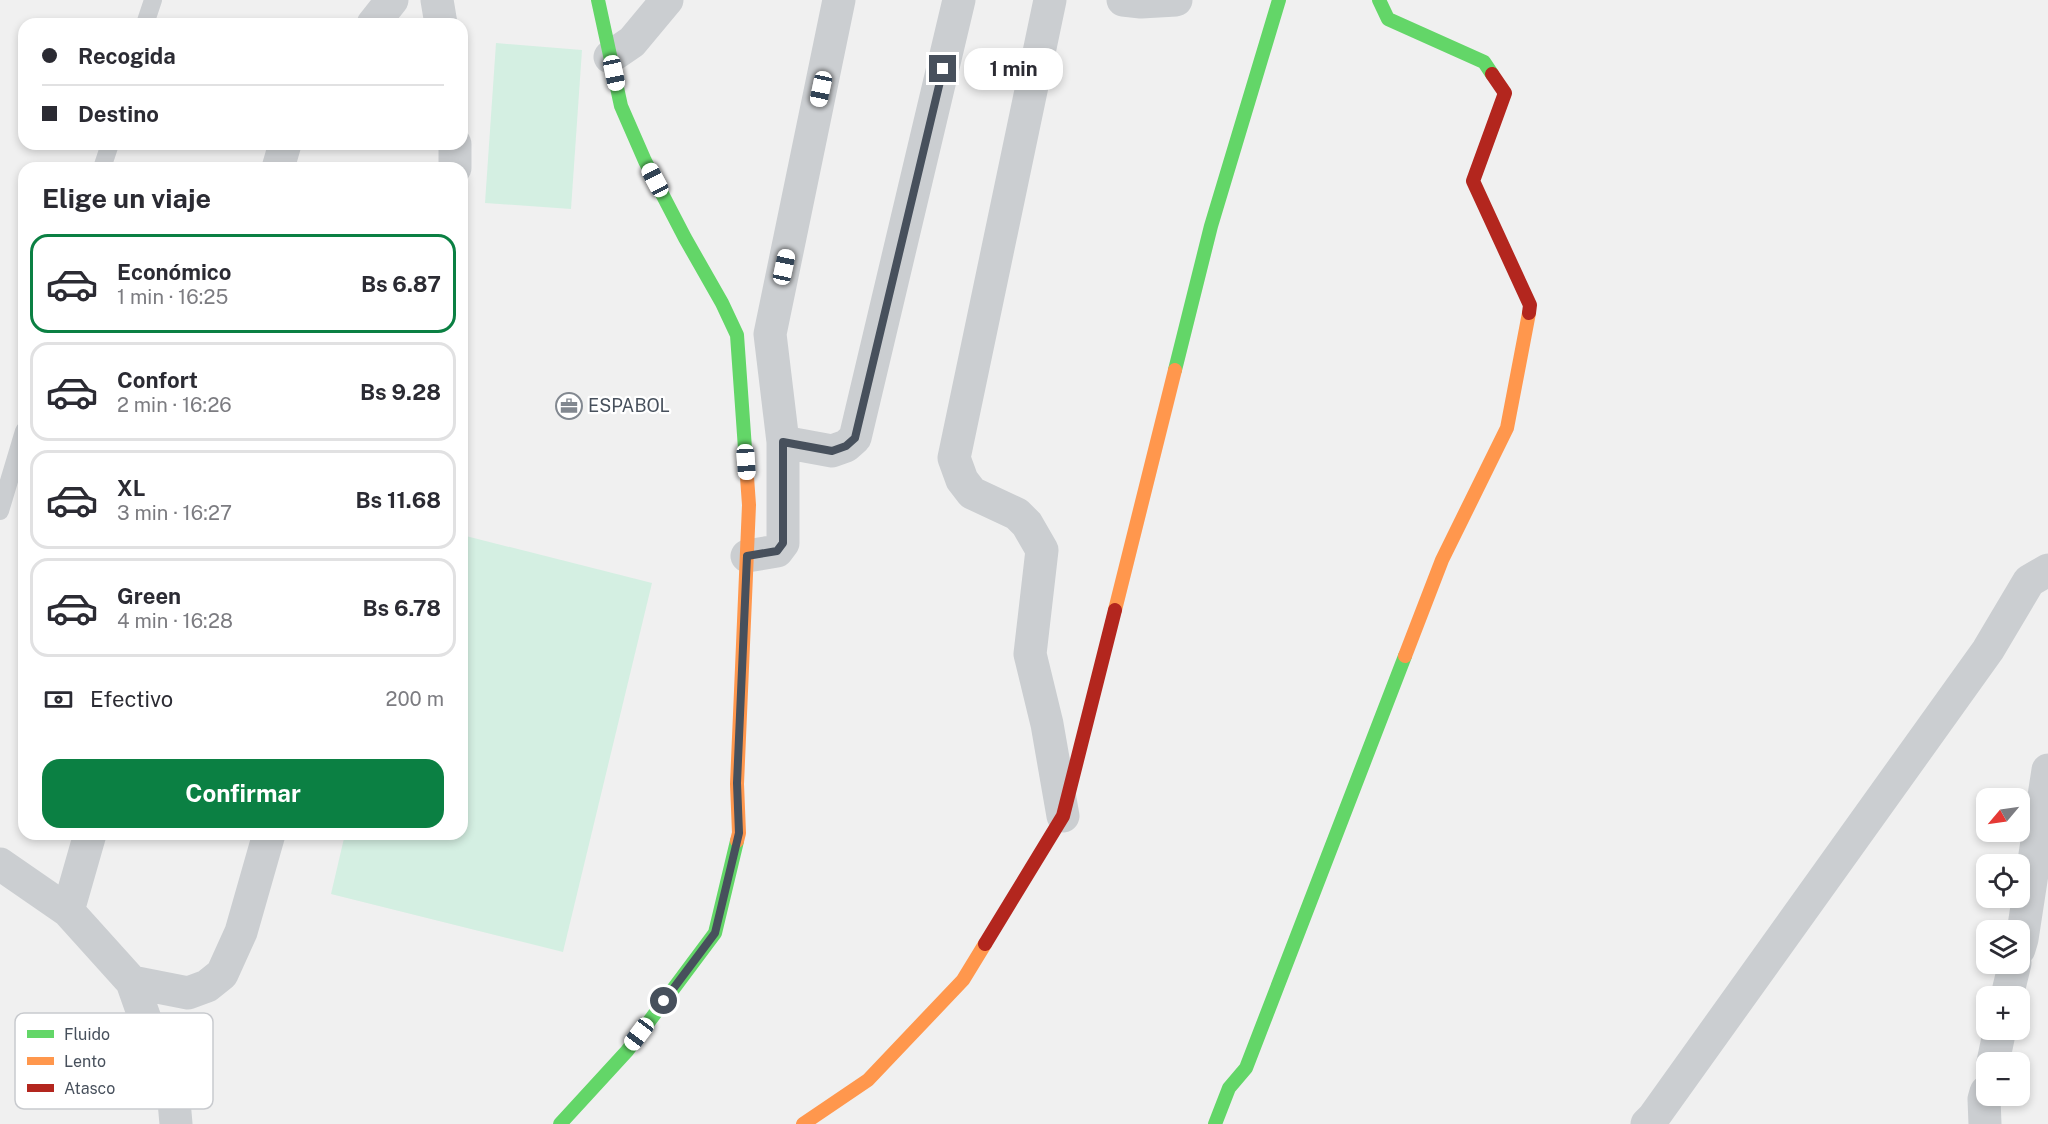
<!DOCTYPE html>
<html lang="es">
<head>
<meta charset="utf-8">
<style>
  :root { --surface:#fff; --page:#f7f7f7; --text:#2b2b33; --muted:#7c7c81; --line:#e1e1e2; --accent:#0b8043 }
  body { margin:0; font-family:"Public Sans",sans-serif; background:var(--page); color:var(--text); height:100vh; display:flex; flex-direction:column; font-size:22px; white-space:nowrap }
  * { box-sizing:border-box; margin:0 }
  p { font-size:20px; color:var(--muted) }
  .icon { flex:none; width:33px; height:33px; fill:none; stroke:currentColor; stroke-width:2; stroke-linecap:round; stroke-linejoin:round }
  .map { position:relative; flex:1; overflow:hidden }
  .side { position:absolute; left:18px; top:162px; width:450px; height:678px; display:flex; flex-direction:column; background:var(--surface); border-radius:18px; box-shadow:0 3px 9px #0003 }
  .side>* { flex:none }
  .guide { position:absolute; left:18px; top:18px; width:450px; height:132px; border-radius:18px; box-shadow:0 3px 9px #0003; display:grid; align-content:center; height:132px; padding:0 24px; background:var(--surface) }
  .needle { width:39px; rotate:241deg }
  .buttons { position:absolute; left:1976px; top:788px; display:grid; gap:12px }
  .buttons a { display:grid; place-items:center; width:54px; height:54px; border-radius:12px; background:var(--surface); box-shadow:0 3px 9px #0003; font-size:30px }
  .end { position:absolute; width:27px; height:27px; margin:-14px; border:8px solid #47505c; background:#fff; box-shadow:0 0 0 3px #fff }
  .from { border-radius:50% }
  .bubble { position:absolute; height:42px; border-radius:18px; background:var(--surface); box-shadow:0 3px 9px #0003; font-size:20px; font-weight:700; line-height:42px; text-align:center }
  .car { position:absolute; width:18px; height:36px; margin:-18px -9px; border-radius:8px; box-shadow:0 0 4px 2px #0007; background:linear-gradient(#fff 24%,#345 0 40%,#fff 0 76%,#345 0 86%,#fff 0) }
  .guide b { display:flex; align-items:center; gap:21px; height:57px; font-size:22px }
  .guide b+b { border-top:2px solid var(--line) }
  .guide i { width:15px; height:15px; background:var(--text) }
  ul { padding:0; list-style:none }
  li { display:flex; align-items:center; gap:18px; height:99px; margin:0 12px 9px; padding:0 12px; border:3px solid var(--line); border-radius:18px }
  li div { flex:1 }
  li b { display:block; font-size:22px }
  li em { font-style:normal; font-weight:700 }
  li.on { border-color:var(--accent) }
  li>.icon { width:54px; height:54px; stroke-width:1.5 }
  h2 { padding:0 24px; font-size:27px; line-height:72px }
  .pay { display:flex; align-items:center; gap:15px; height:66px; padding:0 24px; font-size:22px }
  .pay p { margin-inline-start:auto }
  .primary-button { display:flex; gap:12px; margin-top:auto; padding:12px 24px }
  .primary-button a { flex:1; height:69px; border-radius:18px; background:var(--accent); color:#fff; font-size:24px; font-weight:700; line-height:69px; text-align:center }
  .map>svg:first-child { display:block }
  .green { fill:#d4efe2 }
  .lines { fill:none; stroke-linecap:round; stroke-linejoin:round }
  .lane { stroke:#cbced1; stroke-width:18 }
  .street { stroke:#cbced1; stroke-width:33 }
  .fast { stroke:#63d668; stroke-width:14 }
  .slow { stroke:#ff974d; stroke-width:14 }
  .jam { stroke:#b3261e; stroke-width:14 }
  .route { stroke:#47505c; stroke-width:8 }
  .labels { text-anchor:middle; stroke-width:4.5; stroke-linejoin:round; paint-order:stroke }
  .poi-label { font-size:18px; fill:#47505c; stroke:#fff; text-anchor:start }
  .key { fill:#fff; stroke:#c8cace; stroke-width:1.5 }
  .key-label { font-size:16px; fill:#47505c }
</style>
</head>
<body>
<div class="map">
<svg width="2048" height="1124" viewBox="0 0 2048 1124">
  <rect width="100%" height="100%" fill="#f0f0f0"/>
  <path class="green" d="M496 43 582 50 571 209 485 203Z
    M462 535 652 583 563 952 331 894 345 834H462Z"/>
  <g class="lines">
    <path class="lane" d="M145 24 153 0
      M102 168 110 144
      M0 511 24 431"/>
    <path class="street" d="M437 0 441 24
      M1050 0 954 458 962 480 972 493 1017 514 1027 524 1042 550 1030 654 1047 724 1063 816
      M1123 0 1141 2 1176 0
      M373 24 392 0
      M610 57 632 42 667 0
      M278 168 285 144
      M455 168V144
      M783 442 832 451 846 446 855 438 959 0
      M747 556 777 551 783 543V442L770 334 839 0
      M0 864 68 911 132 982 188 993 207 986 222 974 241 932 269 834
      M68 911 90 834
      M2019 949 2022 939 2048 770
      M132 982 174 1101 176 1124
      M2007 996 2015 963
      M1993 1062 2000 1029
      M1647 1124 1653 1118 1988 650 2029 581 2048 570
      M1985 1124 1984 1099 1986 1092"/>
    <path class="fast" d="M598 0 621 106 645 161 685 238 722 303 737 335 746 463
      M1379 0 1388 19 1484 62 1492 74
      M1175 370 1211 226 1279 0
      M560 1124 627 1051 715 933 737 841
      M1215 1124 1229 1088 1246 1068 1405 656"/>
    <path class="slow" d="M1115 610 1175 370
      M1405 656 1442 560 1507 428 1529 313
      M737 841 739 833 737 784 749 505 746 463
      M803 1124 868 1080 963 980 985 944"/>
    <path class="jam" d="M1492 74 1505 93 1473 181 1530 305 1529 313
      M985 944 1063 816 1115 610"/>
  </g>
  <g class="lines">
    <path class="route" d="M664 1001 715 933 739 833 737 783 747 556 777 551 783 543V442L832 451 846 446 855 438 943 69"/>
  </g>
  <defs>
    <symbol id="office-ring" viewBox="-11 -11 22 22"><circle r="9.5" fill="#fff" stroke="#828890" stroke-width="1.5"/><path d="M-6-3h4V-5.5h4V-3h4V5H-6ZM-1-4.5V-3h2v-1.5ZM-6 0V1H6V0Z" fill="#828890"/></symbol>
  </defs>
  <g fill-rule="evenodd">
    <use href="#office-ring" x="554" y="391" width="30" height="30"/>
  </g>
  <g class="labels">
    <g class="poi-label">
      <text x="588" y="412">ESPABOL</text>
    </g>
  </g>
  <rect x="15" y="1013" width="198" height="96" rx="9" class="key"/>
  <rect x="27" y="1030" width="27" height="8" fill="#63d668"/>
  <rect x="27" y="1057" width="27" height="8" fill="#ff974d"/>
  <rect x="27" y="1084" width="27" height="8" fill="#b3261e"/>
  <g class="key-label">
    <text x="64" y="1040">Fluido</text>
    <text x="64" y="1067">Lento</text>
    <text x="64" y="1094">Atasco</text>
  </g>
</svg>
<div class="buttons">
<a><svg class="needle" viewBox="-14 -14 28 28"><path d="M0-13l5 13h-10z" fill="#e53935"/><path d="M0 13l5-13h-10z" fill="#7c7c81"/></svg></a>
<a><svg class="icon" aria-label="locate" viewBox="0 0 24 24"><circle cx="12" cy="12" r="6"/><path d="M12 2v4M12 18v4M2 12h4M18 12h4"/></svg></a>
<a><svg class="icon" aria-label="layers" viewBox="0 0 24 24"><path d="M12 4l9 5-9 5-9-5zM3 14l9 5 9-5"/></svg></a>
<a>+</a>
<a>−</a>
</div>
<i class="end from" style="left:664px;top:1001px"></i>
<i class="end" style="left:943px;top:69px"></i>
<div class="bubble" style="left:964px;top:48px;width:99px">1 min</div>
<i class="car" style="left:614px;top:73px;rotate:168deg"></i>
<i class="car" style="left:821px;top:89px;rotate:192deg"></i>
<i class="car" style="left:655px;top:180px;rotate:332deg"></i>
<i class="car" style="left:784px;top:267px;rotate:12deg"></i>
<i class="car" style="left:746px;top:462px;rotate:176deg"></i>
<i class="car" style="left:639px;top:1034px;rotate:217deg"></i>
<div class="guide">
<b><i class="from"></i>Recogida</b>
<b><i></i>Destino</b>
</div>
<section class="side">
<h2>Elige un viaje</h2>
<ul>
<li class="on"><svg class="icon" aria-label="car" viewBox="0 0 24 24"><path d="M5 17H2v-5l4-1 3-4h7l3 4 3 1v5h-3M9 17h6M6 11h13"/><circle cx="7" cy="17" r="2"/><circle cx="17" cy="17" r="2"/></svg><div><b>Económico</b><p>1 min · 16:25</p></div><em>Bs 6.87</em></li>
<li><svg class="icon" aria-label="car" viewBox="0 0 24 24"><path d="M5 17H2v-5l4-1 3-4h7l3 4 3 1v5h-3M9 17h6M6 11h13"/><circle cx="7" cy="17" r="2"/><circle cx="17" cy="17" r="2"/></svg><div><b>Confort</b><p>2 min · 16:26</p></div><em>Bs 9.28</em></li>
<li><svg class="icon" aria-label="car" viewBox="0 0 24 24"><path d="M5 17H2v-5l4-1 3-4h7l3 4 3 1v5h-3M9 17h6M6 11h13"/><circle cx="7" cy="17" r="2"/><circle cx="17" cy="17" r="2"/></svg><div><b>XL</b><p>3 min · 16:27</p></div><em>Bs 11.68</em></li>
<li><svg class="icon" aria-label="car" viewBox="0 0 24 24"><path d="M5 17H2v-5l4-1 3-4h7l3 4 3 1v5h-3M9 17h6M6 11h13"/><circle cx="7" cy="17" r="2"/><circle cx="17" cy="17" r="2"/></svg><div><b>Green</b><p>4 min · 16:28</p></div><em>Bs 6.78</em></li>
</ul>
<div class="pay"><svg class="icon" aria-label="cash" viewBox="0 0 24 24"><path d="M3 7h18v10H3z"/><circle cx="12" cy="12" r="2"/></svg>Efectivo<p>200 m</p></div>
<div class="primary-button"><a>Confirmar</a></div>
</section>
</div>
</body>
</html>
